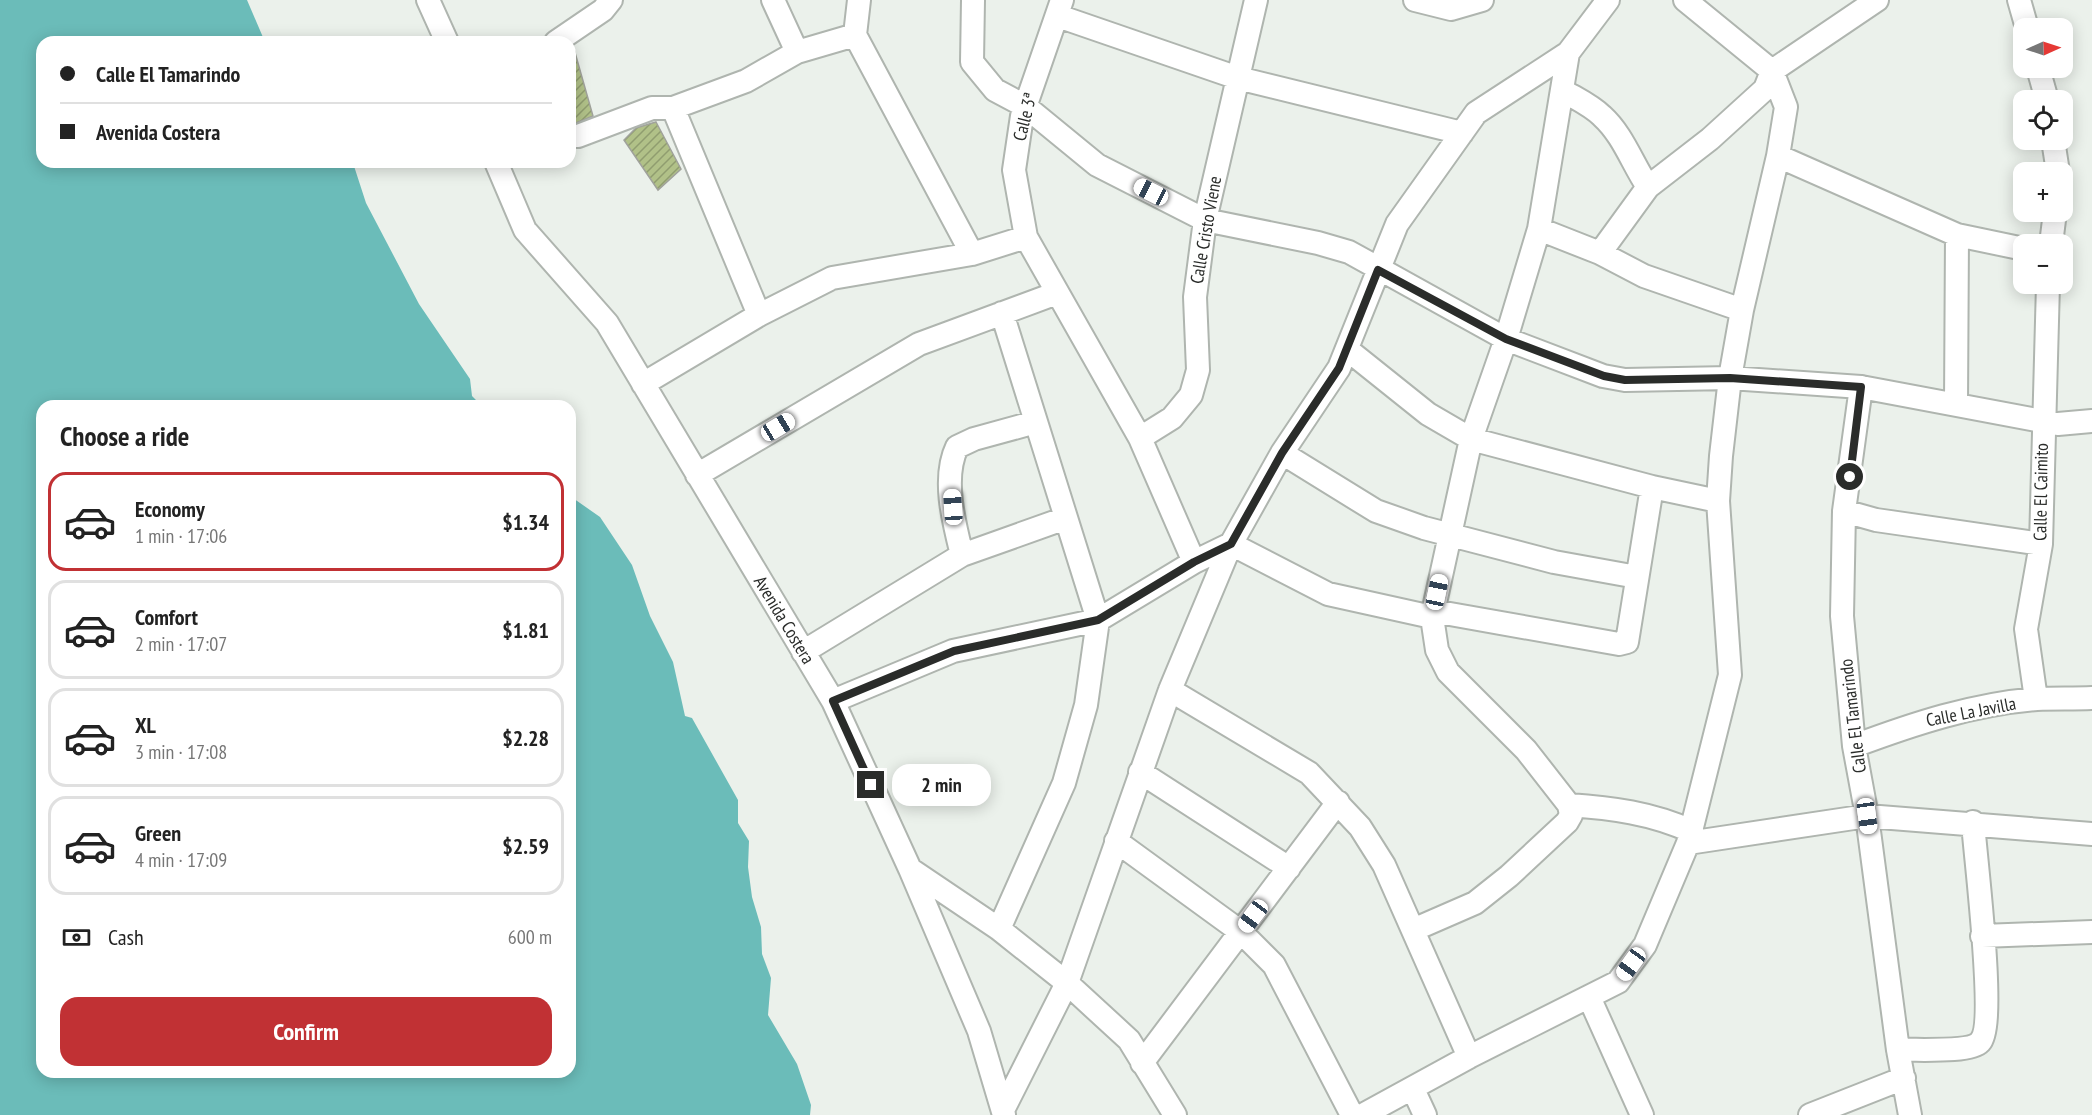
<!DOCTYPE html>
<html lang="en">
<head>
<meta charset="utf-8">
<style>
  :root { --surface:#fff; --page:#f2f2f2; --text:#222; --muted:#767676; --line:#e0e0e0; --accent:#c13134 }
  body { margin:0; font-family:"PT Sans Narrow",sans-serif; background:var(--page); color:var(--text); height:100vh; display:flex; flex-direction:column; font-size:22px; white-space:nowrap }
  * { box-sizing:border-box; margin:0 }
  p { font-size:20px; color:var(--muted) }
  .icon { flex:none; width:33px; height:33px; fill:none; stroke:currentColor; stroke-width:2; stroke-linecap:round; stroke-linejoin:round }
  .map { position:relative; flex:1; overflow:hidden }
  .details { position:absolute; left:36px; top:400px; width:540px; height:678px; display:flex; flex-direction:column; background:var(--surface); border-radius:18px; box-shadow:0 3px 15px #0003 }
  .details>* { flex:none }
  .guide { position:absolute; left:36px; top:36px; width:540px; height:132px; border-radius:18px; box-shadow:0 3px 15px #0003; display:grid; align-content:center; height:132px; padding:0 24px; background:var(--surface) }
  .needle { width:39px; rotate:87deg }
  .controls { position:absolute; left:2013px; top:18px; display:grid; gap:12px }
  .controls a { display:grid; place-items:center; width:60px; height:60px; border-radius:12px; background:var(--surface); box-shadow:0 3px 15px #0003; font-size:30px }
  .end { position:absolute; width:27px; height:27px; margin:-14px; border:8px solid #2a2c2a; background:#fff; box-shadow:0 0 0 3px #fff }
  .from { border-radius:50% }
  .bubble { position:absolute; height:42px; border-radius:18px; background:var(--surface); box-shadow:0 3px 15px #0003; font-size:20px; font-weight:700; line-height:42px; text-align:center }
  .car { position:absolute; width:18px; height:36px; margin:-18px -9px; border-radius:8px; box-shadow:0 0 4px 2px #0007; background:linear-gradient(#fff 24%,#345 0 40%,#fff 0 76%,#345 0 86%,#fff 0) }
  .guide b { display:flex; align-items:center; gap:21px; height:57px; font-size:22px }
  .guide b+b { border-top:2px solid var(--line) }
  .guide i { width:15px; height:15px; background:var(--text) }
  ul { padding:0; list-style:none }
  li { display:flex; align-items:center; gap:18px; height:99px; margin:0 12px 9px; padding:0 12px; border:3px solid var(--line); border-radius:18px }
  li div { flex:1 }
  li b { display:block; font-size:22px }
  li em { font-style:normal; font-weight:700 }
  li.current { border-color:var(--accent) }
  li>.icon { width:54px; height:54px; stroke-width:1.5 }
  h2 { padding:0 24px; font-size:27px; line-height:72px }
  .pay { display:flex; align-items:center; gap:15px; height:66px; padding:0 24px; font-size:22px }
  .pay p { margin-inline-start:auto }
  .cta { display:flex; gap:12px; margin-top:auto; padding:12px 24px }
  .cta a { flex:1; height:69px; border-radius:18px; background:var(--accent); color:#fff; font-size:24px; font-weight:700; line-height:69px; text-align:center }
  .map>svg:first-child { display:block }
  .water { fill:#6bbcb9 }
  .building { fill:url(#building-hatch); stroke:#a0a29b; stroke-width:1.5 }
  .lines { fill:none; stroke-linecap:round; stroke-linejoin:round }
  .minor-casing { stroke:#afb5af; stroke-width:26 }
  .minor { stroke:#fff; stroke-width:22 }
  .route { stroke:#2a2c2a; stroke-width:8 }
  .labels { text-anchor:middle; stroke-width:5; stroke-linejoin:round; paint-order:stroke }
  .street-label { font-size:18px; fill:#2a2c2a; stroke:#fff }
</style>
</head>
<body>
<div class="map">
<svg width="2092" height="1115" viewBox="0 0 2092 1115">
  <defs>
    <pattern id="building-hatch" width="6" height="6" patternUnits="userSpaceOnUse" patternTransform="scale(1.5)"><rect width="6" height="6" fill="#b1c188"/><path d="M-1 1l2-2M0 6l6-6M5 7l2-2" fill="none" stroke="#909d6f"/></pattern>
  </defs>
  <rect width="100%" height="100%" fill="#ebf1eb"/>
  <path class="water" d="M0 0H247L265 42H42V162H347L354 166 366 203 419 304 470 379 472 396 482 406H42V1072H570V496L600 517 632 565 650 616 673 662 685 716 692 718 738 800V823L749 841 748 867 752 897 761 927 762 954 771 978 768 1015 797 1064 811 1105 810 1115H0Z"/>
  <path class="building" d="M570 49H574L593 116 576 123H570Z
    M656 122 681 169 658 190 624 140 636 128Z"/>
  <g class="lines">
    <defs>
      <path id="minor" d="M428 0 447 42
        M773 0 797 52
        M859 0 855 35 972 254
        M973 0 972 62 995 90 1025 106 1097 165 1205 220 1318 243 1349 252 1506 339 1603 376 1625 380 1730 378 1861 387 2058 424 2092 421
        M1062 0 1022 116 1014 170 1026 237 1140 438 1194 562
        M1415 0 1451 9 1482 0
        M2019 0 2027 28
        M1058 16 1238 78 1462 133
        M556 42 603 10 611 0
        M2038 68 2047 100
        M1562 90C1575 98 1591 105 1602 116 1623 135 1632 163 1648 187
        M673 108 759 315
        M570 136H578L652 108H673L746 81 797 52 855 35
        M2053 140 2058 172
        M1778 156 1957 235 2024 249
        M496 162 525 230 607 323 833 701 910 869 979 1031 1004 1115
        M1539 229 1600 253 1644 276 1742 310
        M2051 244 2055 212
        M1600 253 1648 187 1710 139 1765 89 1772 71 1685 0
        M1348 350 1428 414 1471 439 1652 487 1718 501
        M643 384 759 315 832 278 972 254 1026 237
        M1861 387 1844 511 1842 616 1854 746 1867 816 1898 1050 1910 1115
        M1956 404 1957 235
        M1140 438 1172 418 1191 395 1198 370 1195 297 1205 220 1256 0
        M1282 453 1376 511 1424 528 1554 562 1637 577
        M697 475 919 344 1057 293
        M1844 511 1876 520 2041 544
        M962 555C954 523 942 478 957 447L974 439 1036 422
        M1433 611 1619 644 1627 642 1652 487
        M803 652 962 555 1066 518
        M1170 690 1309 773 1360 827 1384 865 1469 1057
        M2036 699 2026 629 2041 544 2048 284
        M833 701 953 651 1098 620 1194 562 1231 544 1328 594 1432 617
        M1854 746C1913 724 1973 704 2037 699 2055 698 2074 699 2092 698
        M1140 772 1289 868
        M1569 805C1612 808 1651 813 1691 831
        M1116 841 1241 932 1274 965 1352 1115
        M1688 843 1867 816 2092 834
        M910 869 999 929 1067 983 1129 1040 1175 1115
        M999 929 1064 783 1086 705 1098 620 1002 313
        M1413 930 1475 903 1509 876 1567 822 1571 815 1569 805 1526 750 1448 672 1437 650 1432 617 1471 439 1506 339 1539 229 1568 53
        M1982 936 2092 932
        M1589 997 1642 1115
        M1898 1050C1915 1049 1970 1053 1980 1042 1997 1024 1975 856 1973 822
        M1142 1063 1338 802
        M1413 1089 1425 1115
        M1003 1110 1067 983 1170 690 1231 544 1282 453 1339 368 1397 224 1476 113 1568 53 1608 0
        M1363 1115 1469 1057 1618 982 1645 945 1688 843 1730 675 1718 501 1721 456 1730 378 1742 310 1778 156 1786 107 1772 71 1877 0
        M1810 1115 1904 1078"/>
    </defs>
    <use href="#minor" class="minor-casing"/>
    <use href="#minor" class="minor"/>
  </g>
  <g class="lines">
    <path class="route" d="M871 785 833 701 954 651 1098 620 1194 562 1231 544 1282 453 1339 368 1378 270 1506 339 1604 376 1625 380 1730 378 1861 387 1850 477"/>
  </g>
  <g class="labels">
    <g class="street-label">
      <text transform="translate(1025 117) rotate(-76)" y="6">Calle 3ª</text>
      <text transform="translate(1206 230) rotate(-80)" y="6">Calle Cristo Viene</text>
      <text transform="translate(2041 492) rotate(-89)" y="6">Calle El Caimito</text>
      <text transform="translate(784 620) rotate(59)" y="6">Avenida Costera</text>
      <text transform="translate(1971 712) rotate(-11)" y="6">Calle La Javilla</text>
      <text transform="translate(1853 716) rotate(-97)" y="6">Calle El Tamarindo</text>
    </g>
  </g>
</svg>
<div class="controls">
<a><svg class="needle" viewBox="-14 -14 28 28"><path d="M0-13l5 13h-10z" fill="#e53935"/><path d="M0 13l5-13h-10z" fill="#767676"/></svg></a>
<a><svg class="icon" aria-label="locate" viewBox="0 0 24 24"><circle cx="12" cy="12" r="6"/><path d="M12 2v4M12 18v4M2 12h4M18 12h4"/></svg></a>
<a>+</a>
<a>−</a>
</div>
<i class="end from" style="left:1850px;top:477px"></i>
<i class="end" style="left:871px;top:785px"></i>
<div class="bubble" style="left:892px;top:764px;width:99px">2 min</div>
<i class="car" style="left:1151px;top:192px;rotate:297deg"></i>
<i class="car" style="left:778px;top:427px;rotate:59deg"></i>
<i class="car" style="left:953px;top:507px;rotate:356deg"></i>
<i class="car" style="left:1437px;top:592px;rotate:12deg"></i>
<i class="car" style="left:1867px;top:816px;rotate:172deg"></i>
<i class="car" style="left:1253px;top:916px;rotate:217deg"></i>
<i class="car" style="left:1631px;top:964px;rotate:216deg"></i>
<div class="guide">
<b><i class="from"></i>Calle El Tamarindo</b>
<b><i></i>Avenida Costera</b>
</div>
<section class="details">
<h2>Choose a ride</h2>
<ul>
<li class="current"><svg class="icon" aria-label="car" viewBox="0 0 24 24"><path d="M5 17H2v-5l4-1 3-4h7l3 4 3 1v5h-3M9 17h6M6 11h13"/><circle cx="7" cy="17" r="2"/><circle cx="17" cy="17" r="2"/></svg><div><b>Economy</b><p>1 min · 17:06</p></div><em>$1.34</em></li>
<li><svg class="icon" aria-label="car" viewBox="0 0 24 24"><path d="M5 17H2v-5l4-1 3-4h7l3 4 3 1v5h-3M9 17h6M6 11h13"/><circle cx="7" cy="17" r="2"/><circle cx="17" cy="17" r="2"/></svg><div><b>Comfort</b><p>2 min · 17:07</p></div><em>$1.81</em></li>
<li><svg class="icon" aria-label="car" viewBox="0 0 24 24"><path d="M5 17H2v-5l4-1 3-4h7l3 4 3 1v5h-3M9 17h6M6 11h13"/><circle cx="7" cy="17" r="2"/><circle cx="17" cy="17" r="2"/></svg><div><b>XL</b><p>3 min · 17:08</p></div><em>$2.28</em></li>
<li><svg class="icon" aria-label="car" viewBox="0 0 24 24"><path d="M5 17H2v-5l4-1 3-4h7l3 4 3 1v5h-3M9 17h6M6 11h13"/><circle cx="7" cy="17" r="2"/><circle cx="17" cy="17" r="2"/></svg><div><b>Green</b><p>4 min · 17:09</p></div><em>$2.59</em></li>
</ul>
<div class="pay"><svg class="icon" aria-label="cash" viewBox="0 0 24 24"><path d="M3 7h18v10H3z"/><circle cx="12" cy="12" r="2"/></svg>Cash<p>600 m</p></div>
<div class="cta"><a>Confirm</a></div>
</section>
</div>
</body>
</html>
